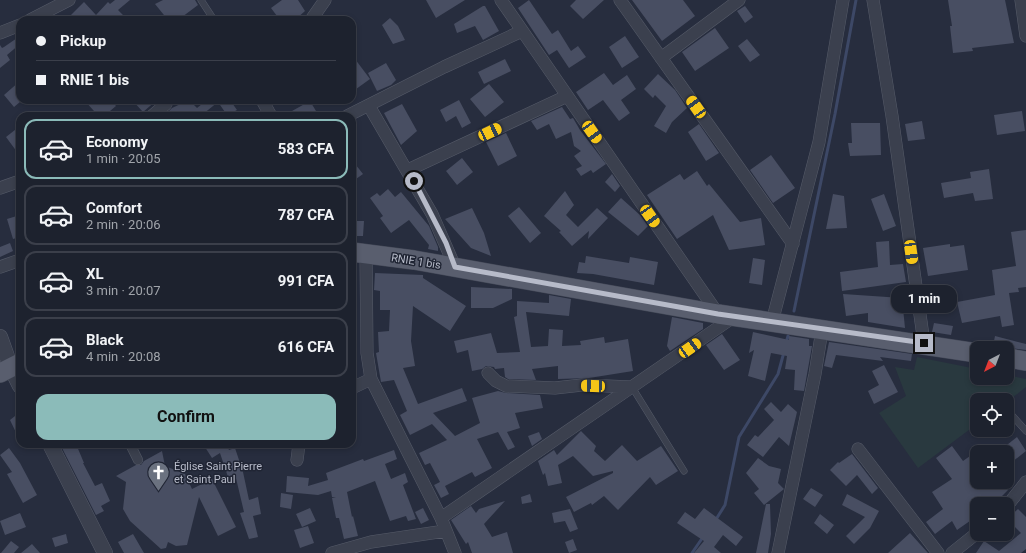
<!DOCTYPE html>
<html lang="en">
<head>
<meta charset="utf-8">
<style>
  :root { --surface:#1d222e; --page:#252a36; --text:#f1f3f6; --muted:#a0a4aa; --line:#3b3f4a; --accent:#8bbbb9 }
  body { margin:0; font-family:Roboto,sans-serif; background:var(--page); color:var(--text); height:100vh; display:flex; flex-direction:column; font-size:15px; white-space:nowrap }
  * { box-sizing:border-box; margin:0 }
  p { font-size:13px; color:var(--muted) }
  .icon { flex:none; width:22px; height:22px; fill:none; stroke:currentColor; stroke-width:2; stroke-linecap:round; stroke-linejoin:round }
  .map { position:relative; flex:1; overflow:hidden }
  .panel { position:absolute; left:16px; top:112px; width:340px; height:336px; display:flex; flex-direction:column; background:var(--surface); border-radius:12px; box-shadow:0 2px 6px #0003,0 0 0 1px var(--line) }
  .panel>* { flex:none }
  .guide { position:absolute; left:16px; top:16px; width:340px; height:88px; border-radius:12px; box-shadow:0 2px 6px #0003,0 0 0 1px var(--line); display:grid; align-content:center; height:88px; padding:0 20px; background:var(--surface) }
  .needle { width:26px; rotate:222deg }
  .tools { position:absolute; left:970px; top:341px; display:grid; gap:8px }
  .tools a { display:grid; place-items:center; width:44px; height:44px; border-radius:8px; background:var(--surface); box-shadow:0 2px 6px #0003,0 0 0 1px var(--line); font-size:20px }
  .end { position:absolute; width:18px; height:18px; margin:-9px; border:5px solid #b7bbc9; background:#111; box-shadow:0 0 0 2px #111 }
  .from { border-radius:50% }
  .bubble { position:absolute; height:28px; border-radius:12px; background:var(--surface); box-shadow:0 2px 6px #0003,0 0 0 1px var(--line); font-size:13px; font-weight:700; line-height:28px; text-align:center }
  .car { position:absolute; width:12px; height:24px; margin:-12px -6px; border-radius:5px; box-shadow:0 0 3px 1px #0007; background:linear-gradient(#f5c518 24%,#345 0 40%,#f5c518 0 76%,#345 0 86%,#f5c518 0) }
  .guide b { display:flex; align-items:center; gap:14px; height:38px; font-size:15px }
  .guide b+b { border-top:1px solid var(--line) }
  .guide i { width:10px; height:10px; background:var(--text) }
  ul { padding:7px 0 0; list-style:none }
  li { display:flex; align-items:center; gap:12px; height:60px; margin:0 8px 6px; padding:0 12px; border:2px solid var(--line); border-radius:12px }
  li div { flex:1 }
  li b { display:block; font-size:15px }
  li em { font-style:normal; font-weight:700 }
  li.active { border-color:var(--accent) }
  li>.icon { width:36px; height:36px; stroke-width:1.5 }
  .cta { display:flex; gap:8px; margin-top:auto; padding:8px 20px }
  .cta a { flex:1; height:46px; border-radius:12px; background:var(--accent); color:#111; font-size:16px; font-weight:700; line-height:46px; text-align:center }
  .map>svg:first-child { display:block }
  .green { fill:#29393f }
  .lines { fill:none; stroke-linecap:round; stroke-linejoin:round }
  .stream { stroke:#3d4866; stroke-width:3 }
  .building { fill:#484e62 }
  .service-casing { stroke:#565b69; stroke-width:7 }
  .pedestrian-casing { stroke:#565b69; stroke-width:10 }
  .minor-casing { stroke:#565b69; stroke-width:13 }
  .tertiary-casing { stroke:#565b69; stroke-width:16 }
  .primary-casing { stroke:#444958; stroke-width:20 }
  .service { stroke:#3b404e; stroke-width:6 }
  .pedestrian { stroke:#3b404e; stroke-width:9 }
  .minor { stroke:#3b404e; stroke-width:12 }
  .tertiary { stroke:#3b404e; stroke-width:15 }
  .primary { stroke:#595e6e; stroke-width:19 }
  .route { stroke:#b7bbc9; stroke-width:5 }
  .labels { text-anchor:middle; stroke-width:3; stroke-linejoin:round; paint-order:stroke }
  .street-label { font-size:11px; fill:#b7bbc9; stroke:#202534 }
  .poi-label { font-size:11px; fill:#b7bbc9; stroke:#202534; text-anchor:start }
</style>
</head>
<body>
<div class="map">
<svg width="1026" height="553" viewBox="0 0 1026 553">
  <rect width="100%" height="100%" fill="#272d3e"/>
  <path class="green" d="M917 357 977 369V378H1007V375L1026 379V387L1007 402V400H977V424L918 468 879 413 906 396 895 367 914 370Z"/>
  <g class="lines">
    <path class="stream" d="M794 311 835 114 856 0
      M786 343 788 336
      M715 521 725 505 739 437 778 374 784 352
      M692 553 703 537"/>
  </g>
  <path class="building" d="M115 0H130L118 10 128 20H66L84 2 96 15 108 2 110 4Z
    M163 0H195L198 5 178 20H168L155 4Z
    M282 0H298L305 11 295 20H280L271 8Z
    M426 0H465L436 18Z
    M529 0 552 34 558 30 571 51 578 46 586 57 569 68 557 50 549 55 518 8Z
    M576 0H604L583 19 570 6Z
    M632 0H683L695 16 662 41Z
    M948 0H1005L1014 43 972 48 973 51 953 53 950 26H952Z
    M483 6H485L499 31 483 40 475 26 457 33 454 24Z
    M745 6 753 17 745 23 737 11Z
    M390 18 398 26 405 40 393 44 382 25Z
    M715 28 729 48 695 71 682 52Z
    M20 36V44L7 55 10 60 0 68V45L2 48 4 47Z
    M625 36 639 57 622 68 609 47Z
    M747 39 760 55 750 62 738 46Z
    M352 55 370 79 352 92V77L356 75 352 70Z
    M505 59 511 71 484 84 478 72Z
    M386 63 396 80 391 85 377 91 368 73Z
    M604 73 613 85 627 75 636 89 621 100 630 113 619 121 603 100 588 110 576 92Z
    M658 74 675 90 687 108 672 122 666 133 654 126 666 106 655 95 653 98 644 89Z
    M20 81V102L14 107 4 95Z
    M489 84 504 102 485 117 470 99Z
    M84 100H111L116 106 104 116H89L94 111Z
    M132 100H157L143 112Z
    M189 100 197 108 207 100H230L237 110 227 115 218 102 203 114 205 116H172L168 112 172 108Z
    M459 100 471 123 462 128 456 116 446 122 440 110Z
    M310 101 319 116H283Z
    M402 104 417 131 401 145 384 113Z
    M562 107 570 119 573 118 580 130 606 164 593 173 591 170 581 176 576 169 582 166 574 156 581 151 574 146 571 132 556 139 549 124 537 130 531 121Z
    M1022 111 1025 131 997 135 994 115Z
    M922 121 925 139 908 141 905 124Z
    M851 123H880L881 155 850 156 848 143H852Z
    M699 124 719 153 706 161 688 132Z
    M20 126V156L6 137Z
    M506 133 517 156 498 166 486 142Z
    M771 155 795 188 773 203 750 170Z
    M462 158 473 172 457 185 446 171Z
    M352 160 363 174 356 179 352 173Z
    M989 169 993 199 975 201 973 193 944 198 941 183 971 178 970 172Z
    M697 171 707 186 709 184 740 222 761 218 765 245 729 250 713 215 677 239 647 195 680 174 684 180Z
    M612 174 620 186 615 192 605 182Z
    M388 189 395 197 401 192 429 226 438 247V251L428 249 429 245 409 220 391 233 380 218 383 216 370 198 377 193 380 196Z
    M565 191 574 205 566 215 578 227 597 208 608 218 588 239 589 231 572 246 559 232 561 231 544 216Z
    M833 194 844 196 847 228 826 229Z
    M884 194 896 226 883 231 871 199Z
    M621 198 640 215 648 226 638 236 608 212Z
    M519 207 541 233 530 243 508 216Z
    M472 208 484 233 491 256 471 248 445 219Z
    M20 215V237L13 239 7 219Z
    M352 221H364L363 236H352Z
    M1026 230V287L1018 288 1019 292 1009 293 1014 325 1002 327 1000 316 962 323 957 302 995 295 992 270 1016 266 1011 232Z
    M889 241 890 265 903 264 906 282 842 291 840 272 878 267 876 242Z
    M10 243 13 251 0 257V247Z
    M950 244V247L964 245 968 270 928 276 923 248Z
    M586 256 629 263 630 257 658 262 654 285 593 274 577 273 579 262 585 263Z
    M753 258 765 260 762 285 749 283Z
    M375 273 423 275V278L466 306 450 331 413 306 411 341 415 366 403 368 418 404 462 388 467 401 433 413 455 436 480 423 472 398 498 391 506 393 540 395 543 408 515 413 520 428 507 432 515 447 508 450 498 432 477 439 492 468 475 477 472 472 445 486 449 494 441 498 434 485 440 482 430 463 425 465 419 453 447 440 432 424 410 435 400 415 407 411 394 380 381 382 376 353 379 352 378 332 389 331 390 310H380V291L374 290Z
    M471 287 512 289V299L493 308H471Z
    M843 294 902 298 905 328 868 322V313L846 316Z
    M549 295 571 299 569 316 526 312 531 347 548 346 549 329 563 330 562 346 581 345 580 341 604 337 605 343 628 339 633 371 589 378 558 379V366L532 369 536 380 508 379 505 377 504 368 495 369 494 367 486 366 482 369 472 371 468 350 457 353 454 341 491 333 497 353 520 352 514 317 517 316V301L549 303Z
    M672 317 703 323V329L670 351 667 346Z
    M934 323 953 326 951 335 932 332Z
    M753 332 789 340V336L809 339V346H812L804 391 794 390 795 370 785 369 787 356 771 353 765 381 748 376 754 350 749 353Z
    M722 334 740 360 724 370 706 345Z
    M995 336 1026 344V350L993 346Z
    M829 342 912 354 911 361 880 357 883 361 836 355 832 368 824 366Z
    M884 365 898 392 874 404 868 391 879 385 872 371Z
    M771 402 781 412 788 404 797 412 789 446 779 437 763 457 747 445 755 435 758 437 774 420 764 409Z
    M20 412V441L10 420Z
    M581 431 596 446 594 451 605 461 622 445 637 461 661 446 678 471 656 485 650 477 618 510 604 496 592 505 591 503 574 512 566 497 613 473V471L593 476 573 456 558 465 562 483 548 486 545 473 543 475 538 461 554 450 557 455Z
    M539 432 542 439 532 446 528 436Z
    M1017 437 1026 451 1007 466V452H998Z
    M60 444H76L84 463H83L95 486 102 483 110 501 101 506 104 511 96 515Z
    M203 444H234L228 448 229 450 235 448 243 472 249 500 258 497 261 514 253 516 258 537 249 539 240 513 244 512 235 474 228 477 220 453 212 458Z
    M952 446 963 461 977 451V482H1000L1008 490 994 504H977V516L957 530 952 521 935 534 926 522 943 509 932 492 952 479 936 458Z
    M9 448 20 463 37 495 23 503 7 474 12 472 0 455Z
    M394 450 397 459 385 464 391 479 405 473 408 482 403 485 416 519 408 521 406 516 390 521 375 481 347 492 352 517 353 516 358 536 344 539 339 518H336L332 498 336 497H332L331 491 318 495 286 492 287 476 309 478 308 486 328 480 326 473 363 459 364 461Z
    M162 451 165 466 185 474 192 489 212 479 236 527 218 536 199 497 187 545 176 546 168 542 166 548 161 549 130 521 123 509 126 482 116 476 136 465H141L144 461Z
    M852 454 878 488 872 494 857 475 846 486 830 470 838 462 839 463Z
    M758 458 769 466 781 469 778 483 784 489 764 505 754 493 759 489 746 473Z
    M811 488 823 495 815 507 803 499Z
    M281 493 293 495 291 509 280 507Z
    M530 494 532 502 522 504 521 497Z
    M847 494 879 511 870 528 854 544 846 536 865 517 842 505Z
    M505 501 484 524 492 537 507 532 513 553H472L468 542 466 544 451 520 471 506 476 513 479 509Z
    M766 504H770L771 534 768 553H756Z
    M310 508 316 521 302 527 296 514Z
    M423 508 429 520 421 524 415 512Z
    M704 508 743 537 736 546 723 535 714 547 721 553H694L704 541 677 523 685 512 695 519Z
    M570 509 578 529 570 532 565 521 554 523 552 513Z
    M1018 509 1026 517V549L1021 553H976L984 541 999 551 1021 533 1007 519Z
    M20 513 26 527 5 535 0 521Z
    M820 514 834 525 827 534 814 523Z
    M308 526 314 543 300 548 294 530Z
    M910 533 928 553H888Z
    M66 534 68 543 55 547 52 538Z
    M133 534 144 553H124L118 542Z
    M573 539 577 550 569 553 565 542Z
    M11 541 19 547 14 553H1Z
    M32 544 40 553H21Z"/>
  <g class="lines">
    <defs>
      <path id="service" d="M201 0 214 20
        M632 387 684 471
        M1009 412 1026 431"/>
      <path id="pedestrian" d="M130 444 138 460"/>
      <path id="minor" d="M501 0 718 314
        M620 0 793 244
        M873 0 892 116 924 343
        M1021 0 1026 36
        M30 20 69 0
        M311 20 325 0
        M0 33 20 25
        M661 58 739 0
        M262 100 271 116
        M369 106 432 214 455 267
        M152 116 166 104 167 100
        M347 116 444 67 522 31
        M408 170 567 96
        M0 188 20 181
        M366 254 367 353 371 379 441 518 455 553
        M0 267 20 260
        M772 322 819 142 843 0
        M488 373 496 381 506 386 555 388 582 385 632 387
        M352 388 371 379
        M858 449 938 553
        M297 460 299 444
        M1007 506 1026 482
        M441 518 735 316
        M332 553 371 542 445 531
        M778 553 815 374 822 330
        M952 553 977 533"/>
      <path id="tertiary" d="M0 337 11 368 20 386
        M50 444 105 553"/>
      <path id="primary" d="M352 252 414 260 718 314 977 353
        M1007 358 1026 361
        M0 373 20 363"/>
    </defs>
    <use href="#service" class="service-casing"/>
    <use href="#pedestrian" class="pedestrian-casing"/>
    <use href="#minor" class="minor-casing"/>
    <use href="#tertiary" class="tertiary-casing"/>
    <use href="#primary" class="primary-casing"/>
    <use href="#service" class="service"/>
    <use href="#pedestrian" class="pedestrian"/>
    <use href="#minor" class="minor"/>
    <use href="#tertiary" class="tertiary"/>
    <use href="#primary" class="primary"/>
  </g>
  <g class="lines">
    <path class="route" d="M414 181 446 243 455 267 718 314 924 343"/>
  </g>
  <defs>
    <symbol id="church-pin" viewBox="-11 -11 22 30"><path d="M0 17L-7.5 6A9.5 9.5 0 1 1 7.5 6Z" fill="#6b7280" stroke="#202534"/><path d="M-1.2-6h2.4v3.5h3.3v2.4h-3.3V6h-2.4V-.1h-3.3v-2.4h3.3Z" fill="#fff"/></symbol>
  </defs>
  <g fill-rule="evenodd">
    <use href="#church-pin" x="146" y="460" width="25" height="34"/>
  </g>
  <g class="labels">
    <g class="street-label">
      <text transform="translate(416 261) rotate(9)" y="4">RNIE 1 bis</text>
    </g>
    <g class="poi-label">
      <text x="174" y="470">Église Saint Pierre<tspan x="174" dy="13">et Saint Paul</tspan></text>
    </g>
  </g>
</svg>
<div class="tools">
<a><svg class="needle" viewBox="-14 -14 28 28"><path d="M0-13l5 13h-10z" fill="#e53935"/><path d="M0 13l5-13h-10z" fill="#a0a4aa"/></svg></a>
<a><svg class="icon" aria-label="locate" viewBox="0 0 24 24"><circle cx="12" cy="12" r="6"/><path d="M12 2v4M12 18v4M2 12h4M18 12h4"/></svg></a>
<a>+</a>
<a>−</a>
</div>
<i class="end from" style="left:414px;top:181px"></i>
<i class="end" style="left:924px;top:343px"></i>
<div class="bubble" style="left:891px;top:285px;width:66px">1 min</div>
<i class="car" style="left:696px;top:107px;rotate:325deg"></i>
<i class="car" style="left:490px;top:132px;rotate:65deg"></i>
<i class="car" style="left:592px;top:132px;rotate:145deg"></i>
<i class="car" style="left:650px;top:216px;rotate:145deg"></i>
<i class="car" style="left:911px;top:252px;rotate:172deg"></i>
<i class="car" style="left:690px;top:348px;rotate:55deg"></i>
<i class="car" style="left:593px;top:386px;rotate:272deg"></i>
<div class="guide">
<b><i class="from"></i>Pickup</b>
<b><i></i>RNIE 1 bis</b>
</div>
<section class="panel">
<ul>
<li class="active"><svg class="icon" aria-label="car" viewBox="0 0 24 24"><path d="M5 17H2v-5l4-1 3-4h7l3 4 3 1v5h-3M9 17h6M6 11h13"/><circle cx="7" cy="17" r="2"/><circle cx="17" cy="17" r="2"/></svg><div><b>Economy</b><p>1 min · 20:05</p></div><em>583 CFA</em></li>
<li><svg class="icon" aria-label="car" viewBox="0 0 24 24"><path d="M5 17H2v-5l4-1 3-4h7l3 4 3 1v5h-3M9 17h6M6 11h13"/><circle cx="7" cy="17" r="2"/><circle cx="17" cy="17" r="2"/></svg><div><b>Comfort</b><p>2 min · 20:06</p></div><em>787 CFA</em></li>
<li><svg class="icon" aria-label="car" viewBox="0 0 24 24"><path d="M5 17H2v-5l4-1 3-4h7l3 4 3 1v5h-3M9 17h6M6 11h13"/><circle cx="7" cy="17" r="2"/><circle cx="17" cy="17" r="2"/></svg><div><b>XL</b><p>3 min · 20:07</p></div><em>991 CFA</em></li>
<li><svg class="icon" aria-label="car" viewBox="0 0 24 24"><path d="M5 17H2v-5l4-1 3-4h7l3 4 3 1v5h-3M9 17h6M6 11h13"/><circle cx="7" cy="17" r="2"/><circle cx="17" cy="17" r="2"/></svg><div><b>Black</b><p>4 min · 20:08</p></div><em>616 CFA</em></li>
</ul>
<div class="cta"><a>Confirm</a></div>
</section>
</div>
</body>
</html>
